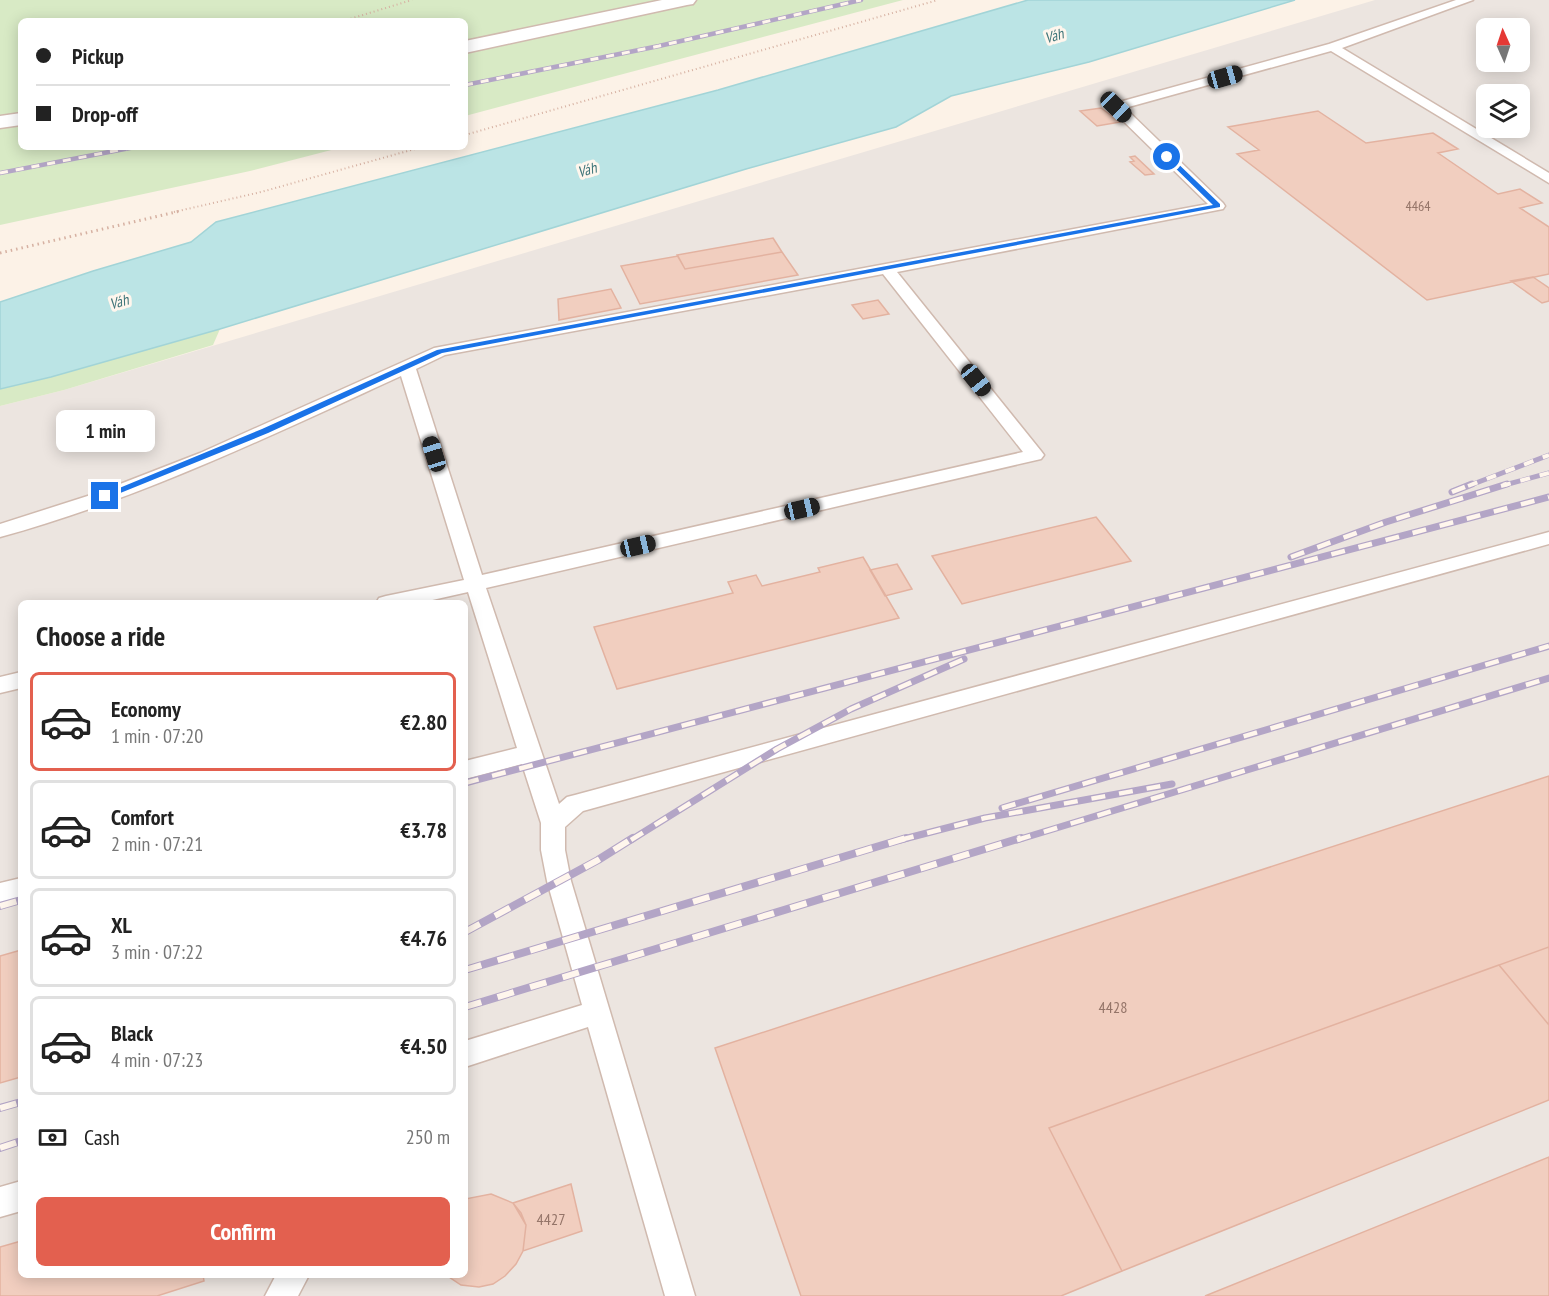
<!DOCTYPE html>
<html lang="en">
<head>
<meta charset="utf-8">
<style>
  :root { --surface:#fff; --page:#f6f6f6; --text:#222; --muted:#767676; --line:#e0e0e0; --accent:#e3604f }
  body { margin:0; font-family:"PT Sans Narrow",sans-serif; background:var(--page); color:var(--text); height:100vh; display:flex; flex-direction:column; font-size:22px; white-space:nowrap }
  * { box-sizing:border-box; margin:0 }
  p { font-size:20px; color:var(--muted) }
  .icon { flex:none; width:33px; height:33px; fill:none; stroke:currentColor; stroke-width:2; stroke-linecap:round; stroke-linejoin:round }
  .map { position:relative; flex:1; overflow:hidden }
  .side { position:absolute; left:18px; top:600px; width:450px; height:678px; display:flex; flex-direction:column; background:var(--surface); border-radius:9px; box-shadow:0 3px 15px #0003 }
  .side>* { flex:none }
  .banner { position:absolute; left:18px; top:18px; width:450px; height:132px; border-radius:9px; box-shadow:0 3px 15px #0003; display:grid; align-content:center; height:132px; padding:0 18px; background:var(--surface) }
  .needle { width:39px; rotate:357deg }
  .tools { position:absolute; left:1476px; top:18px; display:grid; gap:12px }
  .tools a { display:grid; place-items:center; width:54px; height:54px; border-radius:9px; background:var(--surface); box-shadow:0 3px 15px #0003; font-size:30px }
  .end { position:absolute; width:27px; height:27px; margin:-14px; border:8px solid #1a73e8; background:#fff; box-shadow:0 0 0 3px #fff }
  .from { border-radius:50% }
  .bubble { position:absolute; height:42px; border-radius:9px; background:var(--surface); box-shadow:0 3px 15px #0003; font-size:20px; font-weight:700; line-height:42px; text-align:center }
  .car { position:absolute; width:18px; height:36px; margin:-18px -9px; border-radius:8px; box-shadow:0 0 4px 2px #0007; background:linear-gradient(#222 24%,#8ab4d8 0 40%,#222 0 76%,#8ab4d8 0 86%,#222 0) }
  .banner b { display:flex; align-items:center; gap:21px; height:57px; font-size:22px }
  .banner b+b { border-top:2px solid var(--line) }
  .banner i { width:15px; height:15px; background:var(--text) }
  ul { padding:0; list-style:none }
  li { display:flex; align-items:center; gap:18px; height:99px; margin:0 12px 9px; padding:0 6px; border:3px solid var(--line); border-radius:9px }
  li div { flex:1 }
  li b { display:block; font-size:22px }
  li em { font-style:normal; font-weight:700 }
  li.current { border-color:var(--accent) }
  li>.icon { width:54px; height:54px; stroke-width:1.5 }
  h2 { padding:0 18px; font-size:27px; line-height:72px }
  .pay { display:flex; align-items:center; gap:15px; height:66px; padding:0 18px; font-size:22px }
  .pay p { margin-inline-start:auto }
  .button { display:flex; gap:12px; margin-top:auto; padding:12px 18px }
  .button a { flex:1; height:69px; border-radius:9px; background:var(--accent); color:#fff; font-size:24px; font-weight:700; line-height:69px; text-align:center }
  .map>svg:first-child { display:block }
  .industrial { fill:#ece5e0; fill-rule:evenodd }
  .green { fill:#d8eac5 }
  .water { fill:#bbe4e5; stroke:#a2d4d7; stroke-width:1.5 }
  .building { fill:#f1cebf; stroke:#e3b2a0; stroke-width:1.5 }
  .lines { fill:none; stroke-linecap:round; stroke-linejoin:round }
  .service-casing { stroke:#d0baaf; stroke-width:3 }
  .tertiary-casing { stroke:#d0baaf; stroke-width:3 }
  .path-far1 { stroke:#d6b1a2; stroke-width:2; stroke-dasharray:1 3; stroke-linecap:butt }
  .path { stroke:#d6b1a2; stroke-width:3; stroke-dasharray:1.5 4; stroke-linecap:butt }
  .service { fill:#fff; fill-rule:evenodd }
  .tertiary { fill:#fff; fill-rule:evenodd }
  .rail-far3-casing { stroke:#b3a5c6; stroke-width:4.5 }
  .rail-far2-casing { stroke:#b3a5c6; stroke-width:5 }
  .rail-far1-casing { stroke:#b3a5c6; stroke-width:7 }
  .rail-casing { stroke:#b3a5c6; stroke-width:8 }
  .rail-far3 { stroke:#fff6ed; stroke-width:3; stroke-dasharray:8; stroke-linecap:butt }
  .rail-far2 { stroke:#fff6ed; stroke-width:4; stroke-dasharray:10; stroke-linecap:butt }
  .rail-far1 { stroke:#fff6ed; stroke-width:4.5; stroke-dasharray:14; stroke-linecap:butt }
  .rail { stroke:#fff6ed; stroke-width:6; stroke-dasharray:17; stroke-linecap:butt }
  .route { fill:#1a73e8 }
  .labels { text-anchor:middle; stroke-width:6; stroke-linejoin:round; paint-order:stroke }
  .number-label { font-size:14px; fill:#947468 }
  .far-water-label { font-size:15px; font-style:italic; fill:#40767a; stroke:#fff6ed }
  .near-number-label { font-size:16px; fill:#947468 }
</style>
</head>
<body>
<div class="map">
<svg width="1549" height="1296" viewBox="0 0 1549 1296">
  <rect width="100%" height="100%" fill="#fcf2e7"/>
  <path class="industrial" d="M1375 0H1549V1296H0V406L64 390ZM1486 28H1520V62H1486ZM1486 94H1520V128H1486ZM21 603H465V1275H21Z"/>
  <path class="green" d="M0 0H903L465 116V21H21V147H343L250 171 0 225Z
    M220 329 213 345 64 390 0 406V389L51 377Z"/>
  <path class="water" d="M1028 0H1295L1089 62 951 96 896 127 746 169 220 329 51 377 0 389V302L93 271 191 242 216 222 718 90Z"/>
  <path class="building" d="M1101 108 1120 122 1097 126 1080 111Z
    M1318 111 1366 143 1433 133 1458 149 1438 153 1498 194 1520 189 1542 203 1520 208 1549 227V274L1427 300 1237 154 1259 150 1228 127Z
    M1135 156 1154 174 1145 175 1130 162 1134 161 1130 157Z
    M773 238 782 252 685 269 677 255Z
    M782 252 798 275 640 304 621 266 678 256 685 269Z
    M1533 277 1549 288V301L1542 303 1511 281Z
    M611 289 621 308 559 320 558 299Z
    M878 300 889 314 863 319 852 305Z
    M1096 517 1131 561 962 604 932 556Z
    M863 557 899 618 617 689 594 627 733 593 728 582 756 575 762 586 820 572 818 568Z
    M897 564 912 589 885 596 870 570Z
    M1549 776V947L1049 1128 1122 1271 1061 1296H801L715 1048Z
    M1549 947V1025L1499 965Z
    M21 950V1077L0 1083V956Z
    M1499 965 1549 1025V1100L1122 1271 1049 1128Z
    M1549 1157V1296H1205Z
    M571 1184 582 1231 523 1251 526 1225 513 1203Z
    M491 1194 513 1203 521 1213 526 1225 523 1251 516 1264 505 1276 493 1284 479 1287 461 1285 446 1275H465V1199Z
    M21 1241V1275H203L204 1281 157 1296H0V1247Z"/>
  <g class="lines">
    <defs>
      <path id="service" d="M1456 0H1473L1342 48 1549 173V183L1331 51 1125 108 1223 203 1225 206 1223 209 897 272 1041 451 1044 455 1041 459 486 588 559 804 567 797 575 795 1549 532V544L583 811 565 827V850L571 881 695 1296H665L588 1027 465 1067V1041L582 1005 547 881 541 850V823L522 764 465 779V761L517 748 468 592 419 603H376L379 598 386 596 464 580 401 376C270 436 139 499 0 537V524L97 493 200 453 434 348 1208 204 1112 110 1110 107 1112 104 1329 44ZM883 274 1023 452 482 575 416 369 445 355Z
        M21 672V688L0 693V677Z
        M21 878V898L0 903V883Z
        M21 1181V1211L0 1217V1187Z
        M276 1275H309L298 1296H265Z"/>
      <path id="tertiary" d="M662 0H696L693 4 687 5 465 53V41Z
        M21 113V125L0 128V116Z"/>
    </defs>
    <use href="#service" class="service-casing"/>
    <use href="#tertiary" class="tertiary-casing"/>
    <path class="path-far1" d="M343 21 412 0
      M465 135 938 0
      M174 212 261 192 422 147"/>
    <path class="path" d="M0 253 180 211"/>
    <use href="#service" class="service"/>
    <use href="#tertiary" class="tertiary"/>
    <defs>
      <path id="rail-far3" d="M465 85 659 46 861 0
        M0 173 135 147"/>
      <path id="rail-far2" d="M1468 486 1549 455
        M1501 486 1549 473"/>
      <path id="rail-far1" d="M1452 492 1472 484
        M1291 557 1386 522 1507 484
        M465 783 1549 497
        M1002 808 1549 646
        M631 840 777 749 851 709 964 659
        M900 840 985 818 1172 784
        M1017 840 1549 678"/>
      <path id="rail" d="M0 906 21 900
        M465 932 598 860 633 838
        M465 970 906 838
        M465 1007 1021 838
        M0 1108 21 1102
        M0 1148 21 1141"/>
    </defs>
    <use href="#rail-far3" class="rail-far3-casing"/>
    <use href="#rail-far2" class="rail-far2-casing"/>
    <use href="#rail-far1" class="rail-far1-casing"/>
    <use href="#rail" class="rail-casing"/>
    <use href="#rail-far3" class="rail-far3"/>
    <use href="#rail-far2" class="rail-far2"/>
    <use href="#rail-far1" class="rail-far1"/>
    <use href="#rail" class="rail"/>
  </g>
  <path class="route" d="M1165 155H1169L1220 204V207L442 353 268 433 108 498 100 496 262 429 437 350 1213 205 1165 158Z"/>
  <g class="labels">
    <g class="number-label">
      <text x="1418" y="211">4464</text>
    </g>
    <g class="far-water-label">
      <text transform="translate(1054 36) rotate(-17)" y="5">Váh</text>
      <text transform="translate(587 170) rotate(-16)" y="5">Váh</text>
      <text transform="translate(119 302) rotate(-16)" y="5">Váh</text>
    </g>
    <g class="near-number-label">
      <text x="1113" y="1013">4428</text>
      <text x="551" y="1225">4427</text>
    </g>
  </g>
</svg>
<div class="tools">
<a><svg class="needle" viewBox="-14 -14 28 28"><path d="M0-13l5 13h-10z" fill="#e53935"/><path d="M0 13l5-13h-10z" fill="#767676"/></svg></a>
<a><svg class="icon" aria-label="layers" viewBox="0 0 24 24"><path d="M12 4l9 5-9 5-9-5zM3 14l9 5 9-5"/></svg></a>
</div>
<i class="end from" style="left:1167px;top:157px"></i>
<i class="end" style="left:105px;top:496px"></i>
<div class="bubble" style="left:56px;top:410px;width:99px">1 min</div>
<i class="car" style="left:1225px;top:77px;rotate:74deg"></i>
<i class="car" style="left:1116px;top:107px;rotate:134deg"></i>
<i class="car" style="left:976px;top:380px;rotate:141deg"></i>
<i class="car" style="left:434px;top:454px;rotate:343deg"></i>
<i class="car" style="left:802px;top:509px;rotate:77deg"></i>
<i class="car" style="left:638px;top:546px;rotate:77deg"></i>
<div class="banner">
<b><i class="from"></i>Pickup</b>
<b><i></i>Drop-off</b>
</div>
<section class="side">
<h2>Choose a ride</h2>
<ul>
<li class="current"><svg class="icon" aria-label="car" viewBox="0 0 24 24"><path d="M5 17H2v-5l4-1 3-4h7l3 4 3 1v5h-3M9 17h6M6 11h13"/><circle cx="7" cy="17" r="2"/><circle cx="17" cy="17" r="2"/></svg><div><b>Economy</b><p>1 min · 07:20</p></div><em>€2.80</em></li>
<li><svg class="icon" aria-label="car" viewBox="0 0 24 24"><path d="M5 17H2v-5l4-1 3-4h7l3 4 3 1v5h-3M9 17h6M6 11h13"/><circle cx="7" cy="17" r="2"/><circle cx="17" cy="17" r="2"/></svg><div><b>Comfort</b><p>2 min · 07:21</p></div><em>€3.78</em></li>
<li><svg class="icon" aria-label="car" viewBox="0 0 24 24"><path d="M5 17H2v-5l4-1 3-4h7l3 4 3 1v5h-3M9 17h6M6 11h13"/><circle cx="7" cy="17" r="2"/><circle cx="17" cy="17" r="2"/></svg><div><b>XL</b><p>3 min · 07:22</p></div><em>€4.76</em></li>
<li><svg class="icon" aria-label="car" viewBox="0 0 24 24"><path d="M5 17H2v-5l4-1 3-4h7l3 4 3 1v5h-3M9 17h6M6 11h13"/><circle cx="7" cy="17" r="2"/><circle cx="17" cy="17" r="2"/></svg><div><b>Black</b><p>4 min · 07:23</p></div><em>€4.50</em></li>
</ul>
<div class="pay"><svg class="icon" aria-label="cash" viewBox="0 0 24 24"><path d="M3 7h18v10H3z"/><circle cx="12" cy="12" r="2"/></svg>Cash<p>250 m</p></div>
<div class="button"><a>Confirm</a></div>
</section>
</div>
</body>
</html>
